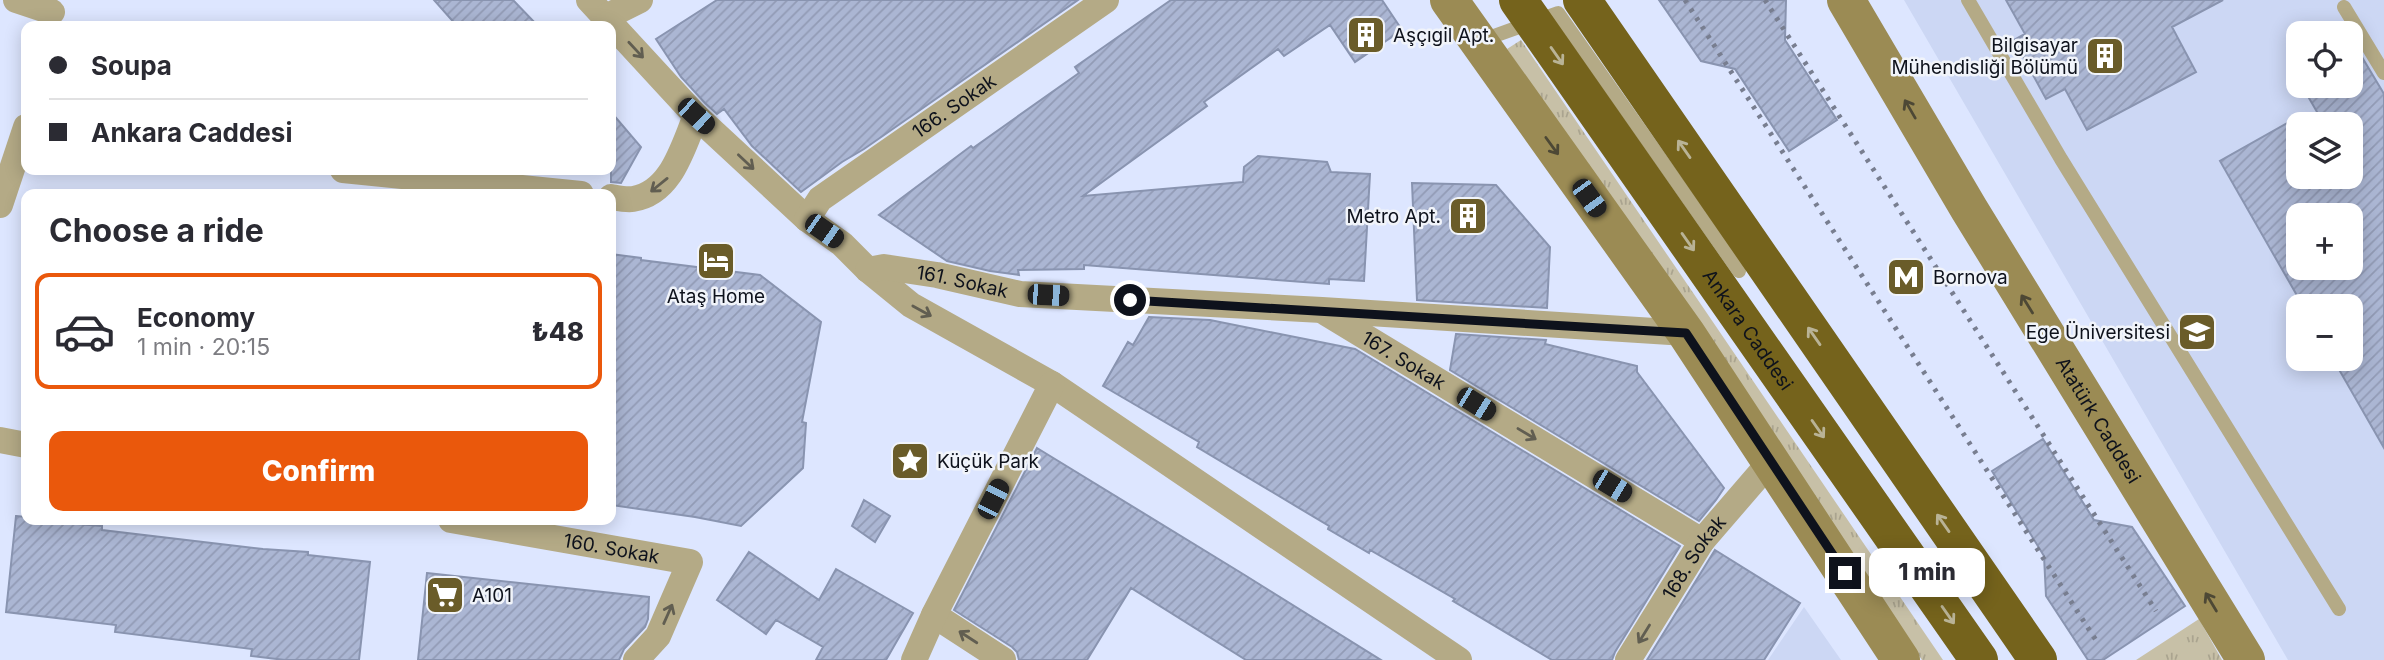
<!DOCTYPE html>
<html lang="en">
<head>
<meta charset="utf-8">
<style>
  :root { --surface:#fff; --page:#f2f2f3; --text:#2b2b33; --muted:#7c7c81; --line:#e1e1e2; --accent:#ea580c }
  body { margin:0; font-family:Inter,sans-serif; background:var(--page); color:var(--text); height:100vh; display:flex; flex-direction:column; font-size:26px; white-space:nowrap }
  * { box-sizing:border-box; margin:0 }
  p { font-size:23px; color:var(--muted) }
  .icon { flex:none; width:38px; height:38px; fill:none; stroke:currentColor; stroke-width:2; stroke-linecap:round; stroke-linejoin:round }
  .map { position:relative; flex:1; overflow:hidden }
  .panel { position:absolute; left:21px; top:189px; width:595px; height:336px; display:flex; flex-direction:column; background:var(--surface); border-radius:14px; box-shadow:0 4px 18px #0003 }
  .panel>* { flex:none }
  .guide { position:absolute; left:21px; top:21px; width:595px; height:154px; border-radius:14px; box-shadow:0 4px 18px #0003; display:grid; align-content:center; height:154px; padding:0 28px; background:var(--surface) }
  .buttons { position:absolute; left:2286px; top:21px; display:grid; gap:14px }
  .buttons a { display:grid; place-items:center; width:77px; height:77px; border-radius:14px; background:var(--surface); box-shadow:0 4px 18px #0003; font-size:35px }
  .end { position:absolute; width:32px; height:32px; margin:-16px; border:9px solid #0e121c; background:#fff; box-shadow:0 0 0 4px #fff }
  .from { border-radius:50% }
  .bubble { position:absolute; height:49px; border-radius:14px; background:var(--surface); box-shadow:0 4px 18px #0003; font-size:23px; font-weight:800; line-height:49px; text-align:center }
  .car { position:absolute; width:21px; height:42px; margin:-21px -10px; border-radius:9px; box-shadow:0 0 5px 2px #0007; background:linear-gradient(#222 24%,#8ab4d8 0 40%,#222 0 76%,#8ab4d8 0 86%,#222 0) }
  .guide b { display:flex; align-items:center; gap:24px; height:66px; font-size:26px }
  .guide b+b { border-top:2px solid var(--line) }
  .guide i { width:18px; height:18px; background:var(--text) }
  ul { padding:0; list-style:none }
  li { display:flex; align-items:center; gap:21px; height:116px; margin:0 14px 10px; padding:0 14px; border:4px solid transparent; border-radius:14px }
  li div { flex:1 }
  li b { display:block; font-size:26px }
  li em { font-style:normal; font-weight:800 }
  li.current { border-color:var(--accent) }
  li>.icon { width:63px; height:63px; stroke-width:1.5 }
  h2 { padding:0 28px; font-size:32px; line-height:84px }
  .cta { display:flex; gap:14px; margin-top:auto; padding:14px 28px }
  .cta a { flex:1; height:80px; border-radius:14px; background:var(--accent); color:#fff; font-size:28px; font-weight:800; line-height:80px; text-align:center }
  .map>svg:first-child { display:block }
  .built { fill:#ccd7f4; fill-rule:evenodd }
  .grass { fill:url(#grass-tufts) }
  .building { fill:url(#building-hatch); stroke:#8994b0; stroke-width:2; fill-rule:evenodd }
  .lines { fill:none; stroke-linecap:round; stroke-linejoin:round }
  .lane { stroke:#b4aa86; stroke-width:14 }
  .street { stroke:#b4aa86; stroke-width:26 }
  .secondary { stroke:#9b8b54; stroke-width:38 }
  .highway { stroke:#75631c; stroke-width:38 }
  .rail { stroke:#787e90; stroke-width:5; stroke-dasharray:3.5 7; stroke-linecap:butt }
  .highway-bridge { stroke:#75631c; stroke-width:38 }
  .oneway { stroke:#615e51 }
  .oneway2 { stroke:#b9b396 }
  .oneway3 { stroke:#4d4835 }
  .route { stroke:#0e121c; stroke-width:9 }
  .labels { text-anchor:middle; stroke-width:5; stroke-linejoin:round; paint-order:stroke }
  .poi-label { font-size:19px; fill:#0e121c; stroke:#f1f4fa; text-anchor:start }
  .street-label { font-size:19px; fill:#0e121c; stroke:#f1f4fa }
</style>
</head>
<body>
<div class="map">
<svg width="2384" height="660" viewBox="0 0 2384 660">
  <defs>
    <pattern id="grass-tufts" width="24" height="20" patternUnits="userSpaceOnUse" patternTransform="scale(1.75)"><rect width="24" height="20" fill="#c7c0a7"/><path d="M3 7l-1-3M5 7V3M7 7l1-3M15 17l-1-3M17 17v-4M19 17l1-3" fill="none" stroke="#aaa48f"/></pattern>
    <pattern id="building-hatch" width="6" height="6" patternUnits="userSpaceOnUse" patternTransform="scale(1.75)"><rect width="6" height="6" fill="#abb6d3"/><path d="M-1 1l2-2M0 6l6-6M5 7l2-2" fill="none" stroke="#929bb5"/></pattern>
  </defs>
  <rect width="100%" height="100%" fill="#dde6ff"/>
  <path class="built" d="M1904 0H2384V660H2288ZM2298 33H2350V86H2298ZM2298 124H2350V177H2298ZM2298 215H2350V268H2298ZM2298 306H2350V359H2298Z
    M1804 607 1841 660H1768Z"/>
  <path class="grass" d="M1521 40 1943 660H1922L1507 49Z
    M2199 619 2222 660H2136Z"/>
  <path class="building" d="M434 0H513L538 26H457Z
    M717 0H1078L864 149 842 162 801 192 752 146 724 109 717 114 705 103 681 77 656 39Z
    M1171 0H1382L1402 30 1355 62 1330 25 1284 56 1278 49 1204 102 1207 106 1083 196 1243 182 1244 167 1258 156 1327 162 1331 172 1370 174 1364 281 1329 279V284L1084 265V269L1018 270 1019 275 990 271 947 261 879 215 971 146 973 148 1079 73 1075 67Z
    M1659 0H1786L1785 40 1837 120 1789 151 1735 69 1701 61Z
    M2006 0H2223L2172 27 2196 72 2087 130 2065 89 2046 99 2014 40 2025 34Z
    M2350 37 2384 94V448L2333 359H2350V306H2303L2220 161 2298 117V177H2350V124H2324L2302 86H2350ZM2298 215H2350V268H2298Z
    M611 112 641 147 621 183 611 182Z
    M1412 183 1496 185 1550 247 1547 308 1417 300Z
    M611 254 641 258V260L760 275 821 322 802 422 806 423 803 468 741 526 695 517 611 505Z
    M1149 317 1210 320 1355 349 1680 546 1615 652 1612 660H1552L1453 601 1455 599 1370 550 1369 553 1328 529 1329 526 1197 447 1199 442 1103 386 1128 342 1133 345Z
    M1456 334 1546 340 1545 344 1637 366V372L1724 488 1716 500 1699 521 1450 370Z
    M2043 439 2094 520 2132 527 2185 606 2103 660H2088L2046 596 2044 556 1992 471Z
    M1037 448 1243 574 1381 660H1246L1131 588 1087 660H1019L1017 652 1012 647 954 610Z
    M864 500 890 516 875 542 852 526Z
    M16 516 26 517V520L102 526V530L263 549 308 552V555L370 562 359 660H285L251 656 252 649 115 632 116 625 6 612Z
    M1715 550 1800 603 1764 660H1647Z
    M749 552 819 600 836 569 913 613 886 660H816L823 647 776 620 766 634 717 600Z
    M427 573 649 597 648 619 645 627 624 649 619 660H418Z"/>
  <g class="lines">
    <path class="lane" d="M1968 0 2061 159 2339 609
      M2344 7 2384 73
      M1480 41 1558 13 1739 271"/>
    <g class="street">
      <path d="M16 0 52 12"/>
      <path d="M589 0 696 116 807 219 842 244 868 270 911 305 1052 384 1459 660"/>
      <path d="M606 17 640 0"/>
      <path d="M343 170 581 194"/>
      <path d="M611 197C617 198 626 200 633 199 672 193 683 146 696 116"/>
      <path d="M0 205 26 127"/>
      <path id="s1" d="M807 219 820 199 1106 0"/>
      <path id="s2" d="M868 270 884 267 937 275 1020 294 1322 310 1686 333"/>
      <path id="s3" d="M1326 313 1702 541"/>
      <path d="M0 440 26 445"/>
      <path id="s4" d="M451 520 690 562 658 636 636 660"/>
      <path d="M934 615 1003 660"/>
      <path d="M914 660 934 615 1052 384"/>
      <path id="s5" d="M1628 660 1702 541 1771 461"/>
    </g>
    <g class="secondary">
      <path d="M1449 0 1686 333 1901 660"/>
      <path id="s6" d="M1846 0 1969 209 2246 660"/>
    </g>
    <path class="highway" d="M1582 0 2038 660"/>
    <path class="rail" d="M1685 0 2099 645
      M1765 0 2156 611"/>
    <path class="highway-bridge" id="s7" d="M1518 0 1979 660"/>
  </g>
  <defs><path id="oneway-shaft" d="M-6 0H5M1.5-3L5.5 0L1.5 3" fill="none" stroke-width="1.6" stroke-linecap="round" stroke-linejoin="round" transform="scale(1.75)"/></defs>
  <g class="oneway">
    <use href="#oneway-shaft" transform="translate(636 50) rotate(47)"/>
    <use href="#oneway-shaft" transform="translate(746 162) rotate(43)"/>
    <use href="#oneway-shaft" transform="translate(659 185) rotate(141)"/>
    <use href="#oneway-shaft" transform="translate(922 311) rotate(29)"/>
    <use href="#oneway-shaft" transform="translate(1527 434) rotate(31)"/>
    <use href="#oneway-shaft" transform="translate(668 614) rotate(-66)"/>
    <use href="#oneway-shaft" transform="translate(1644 634) rotate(122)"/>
    <use href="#oneway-shaft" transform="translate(968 637) rotate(-147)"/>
  </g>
  <g class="oneway2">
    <use href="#oneway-shaft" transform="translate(1557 56) rotate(55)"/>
    <use href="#oneway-shaft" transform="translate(1684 149) rotate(-125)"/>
    <use href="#oneway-shaft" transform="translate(1688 242) rotate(55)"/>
    <use href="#oneway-shaft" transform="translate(1814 336) rotate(-125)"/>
    <use href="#oneway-shaft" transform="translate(1818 429) rotate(55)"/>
    <use href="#oneway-shaft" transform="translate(1943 523) rotate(-125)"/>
    <use href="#oneway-shaft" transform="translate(1948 615) rotate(55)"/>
  </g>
  <g class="oneway3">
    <use href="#oneway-shaft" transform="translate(1910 109) rotate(-120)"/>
    <use href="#oneway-shaft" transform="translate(1552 146) rotate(54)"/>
    <use href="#oneway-shaft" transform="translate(2027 304) rotate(-122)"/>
    <use href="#oneway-shaft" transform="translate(2211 602) rotate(-121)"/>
  </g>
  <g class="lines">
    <path class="route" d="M1130 300 1686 333 1845 573"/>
  </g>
  <defs>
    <symbol id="building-square" viewBox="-11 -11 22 22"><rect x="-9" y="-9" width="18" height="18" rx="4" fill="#6a5c29" stroke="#f1f4fa"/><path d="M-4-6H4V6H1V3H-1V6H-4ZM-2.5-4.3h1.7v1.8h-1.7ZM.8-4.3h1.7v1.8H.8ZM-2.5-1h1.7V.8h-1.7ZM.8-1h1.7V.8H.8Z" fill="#fff"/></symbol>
    <symbol id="hotel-square" viewBox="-11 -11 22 22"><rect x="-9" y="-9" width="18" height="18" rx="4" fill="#6a5c29" stroke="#f1f4fa"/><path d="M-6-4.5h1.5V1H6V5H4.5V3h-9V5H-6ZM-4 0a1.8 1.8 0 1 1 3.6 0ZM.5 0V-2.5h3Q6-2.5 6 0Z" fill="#fff"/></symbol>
    <symbol id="metro-square" viewBox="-11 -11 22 22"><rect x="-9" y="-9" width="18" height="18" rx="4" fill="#6a5c29" stroke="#f1f4fa"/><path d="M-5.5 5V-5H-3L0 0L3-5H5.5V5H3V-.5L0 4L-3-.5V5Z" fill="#fff"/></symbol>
    <symbol id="university-square" viewBox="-11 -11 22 22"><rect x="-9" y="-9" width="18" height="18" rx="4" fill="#6a5c29" stroke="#f1f4fa"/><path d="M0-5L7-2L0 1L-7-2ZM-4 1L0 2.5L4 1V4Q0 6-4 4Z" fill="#fff"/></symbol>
    <symbol id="sight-square" viewBox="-11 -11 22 22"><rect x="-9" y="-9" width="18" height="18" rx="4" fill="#6a5c29" stroke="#f1f4fa"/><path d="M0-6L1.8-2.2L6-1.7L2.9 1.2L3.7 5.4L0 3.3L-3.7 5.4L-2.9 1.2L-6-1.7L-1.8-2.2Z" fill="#fff"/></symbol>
    <symbol id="supermarket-square" viewBox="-11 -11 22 22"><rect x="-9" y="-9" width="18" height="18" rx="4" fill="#6a5c29" stroke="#f1f4fa"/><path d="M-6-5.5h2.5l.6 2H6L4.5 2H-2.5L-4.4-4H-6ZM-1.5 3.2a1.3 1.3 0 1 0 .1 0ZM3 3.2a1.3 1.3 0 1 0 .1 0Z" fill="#fff"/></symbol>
  </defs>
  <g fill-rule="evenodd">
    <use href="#building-square" x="1344" y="13" width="44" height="44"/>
    <use href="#building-square" x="2083" y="34" width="44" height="44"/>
    <use href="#building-square" x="1446" y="194" width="44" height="44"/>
    <use href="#hotel-square" x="694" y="239" width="44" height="44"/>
    <use href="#metro-square" x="1884" y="255" width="44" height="44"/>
    <use href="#university-square" x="2175" y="310" width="44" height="44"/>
    <use href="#sight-square" x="888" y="439" width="44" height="44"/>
    <use href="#supermarket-square" x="423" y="573" width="44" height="44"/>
  </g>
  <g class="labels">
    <g class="poi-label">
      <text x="1393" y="42">Aşçıgil Apt.</text>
      <text x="2078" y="52" text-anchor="end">Bilgisayar<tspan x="2078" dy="22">Mühendisliği Bölümü</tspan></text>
      <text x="1441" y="223" text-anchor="end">Metro Apt.</text>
      <text x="1933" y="284">Bornova</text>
      <text x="716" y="303" text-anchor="middle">Ataş Home</text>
      <text x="2170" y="339" text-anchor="end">Ege Üniversitesi</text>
      <text x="937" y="468">Küçük Park</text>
      <text x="472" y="602">A101</text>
    </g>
    <g class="street-label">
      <text dy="7" stroke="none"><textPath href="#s1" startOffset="187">166. Sokak</textPath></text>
      <text dy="7" stroke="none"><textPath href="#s2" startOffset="96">161. Sokak</textPath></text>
      <text dy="7" stroke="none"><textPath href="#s7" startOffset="402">Ankara Caddesi</textPath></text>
      <text dy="7" stroke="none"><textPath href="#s3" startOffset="91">167. Sokak</textPath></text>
      <text dy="7" stroke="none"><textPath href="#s6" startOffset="490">Atatürk Caddesi</textPath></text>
      <text dy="7" stroke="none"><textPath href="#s4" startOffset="163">160. Sokak</textPath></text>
      <text dy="7" stroke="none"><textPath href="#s5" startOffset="122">168. Sokak</textPath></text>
    </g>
  </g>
</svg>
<div class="buttons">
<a><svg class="icon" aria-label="locate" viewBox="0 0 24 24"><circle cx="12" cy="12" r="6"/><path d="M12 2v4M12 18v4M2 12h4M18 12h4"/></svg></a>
<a><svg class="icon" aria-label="layers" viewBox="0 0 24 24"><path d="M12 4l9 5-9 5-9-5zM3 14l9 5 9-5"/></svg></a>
<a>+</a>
<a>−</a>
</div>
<i class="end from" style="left:1130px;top:300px"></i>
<i class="end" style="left:1845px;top:573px"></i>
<div class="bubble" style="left:1869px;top:548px;width:116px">1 min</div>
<i class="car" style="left:696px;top:116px;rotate:133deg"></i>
<i class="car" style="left:1589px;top:198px;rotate:144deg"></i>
<i class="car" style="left:824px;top:231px;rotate:125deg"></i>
<i class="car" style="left:1048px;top:295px;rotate:93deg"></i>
<i class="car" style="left:1476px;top:404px;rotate:122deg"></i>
<i class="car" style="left:1612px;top:486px;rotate:121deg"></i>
<i class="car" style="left:993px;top:499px;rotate:27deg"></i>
<div class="guide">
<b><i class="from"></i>Soupa</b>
<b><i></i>Ankara Caddesi</b>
</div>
<section class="panel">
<h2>Choose a ride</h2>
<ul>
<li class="current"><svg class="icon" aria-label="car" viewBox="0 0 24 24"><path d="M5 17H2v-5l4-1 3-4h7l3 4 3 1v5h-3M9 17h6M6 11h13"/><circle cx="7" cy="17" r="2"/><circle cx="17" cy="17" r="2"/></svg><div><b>Economy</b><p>1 min · 20:15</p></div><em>₺48</em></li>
</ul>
<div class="cta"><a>Confirm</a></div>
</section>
</div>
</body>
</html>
